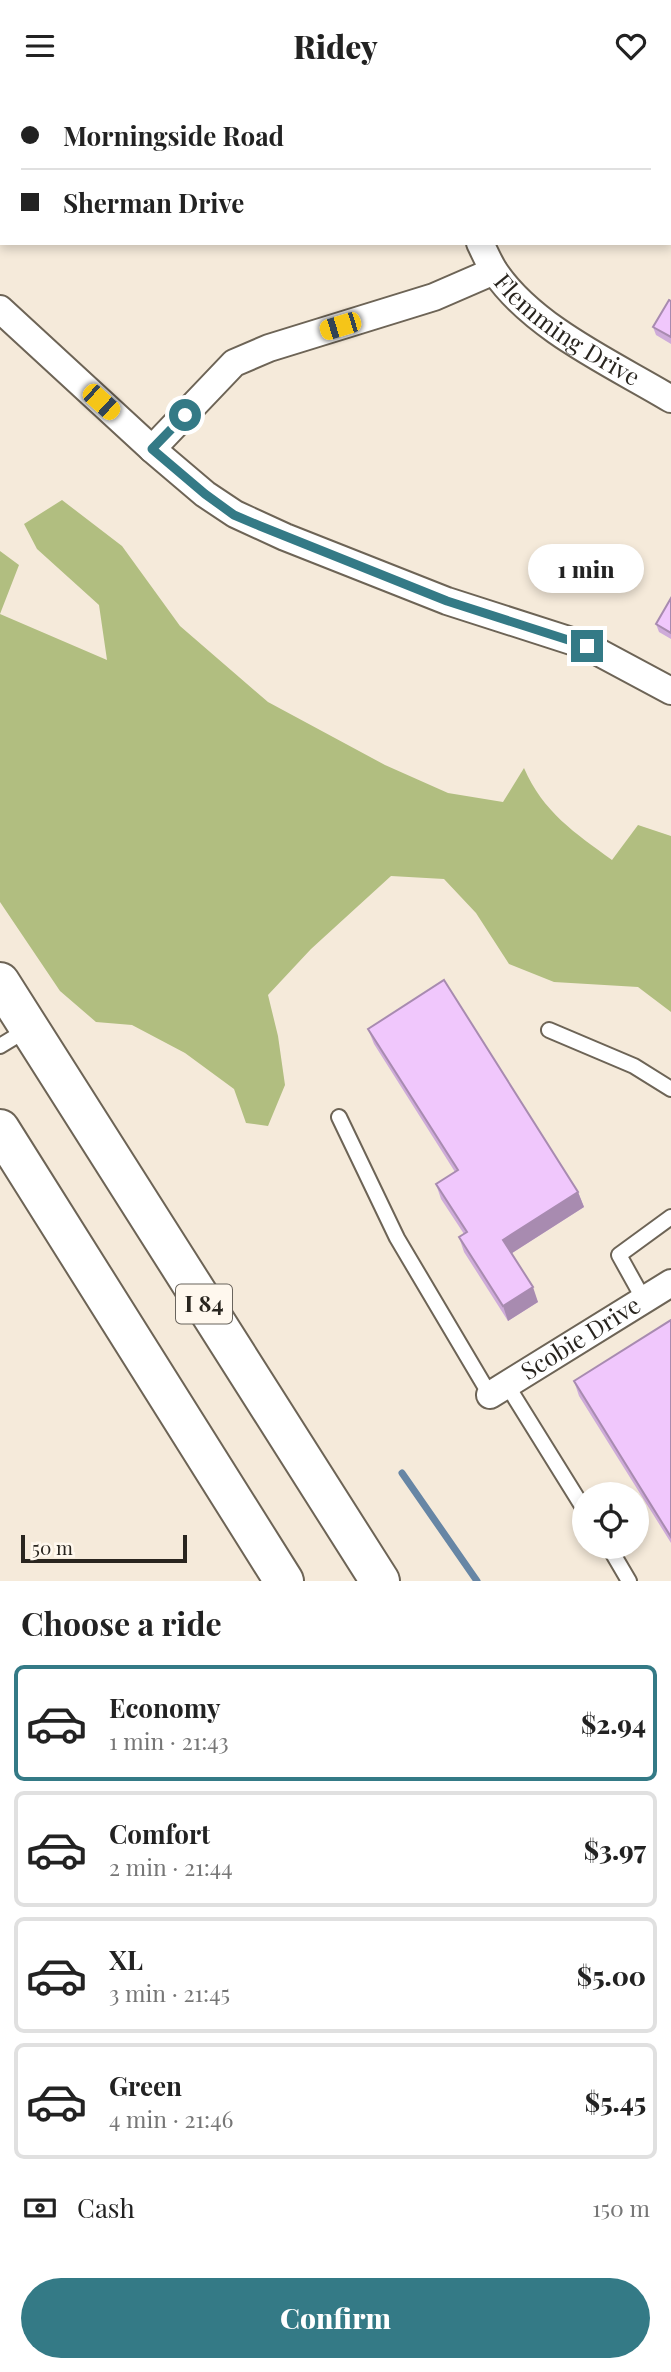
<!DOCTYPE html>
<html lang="en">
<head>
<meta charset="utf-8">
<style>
  :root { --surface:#fff; --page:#f6f6f6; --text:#222; --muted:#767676; --line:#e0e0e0; --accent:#347a86 }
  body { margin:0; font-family:"Playfair Display",serif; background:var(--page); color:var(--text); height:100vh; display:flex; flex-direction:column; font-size:26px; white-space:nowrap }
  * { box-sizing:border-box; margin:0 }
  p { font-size:23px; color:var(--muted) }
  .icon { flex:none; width:38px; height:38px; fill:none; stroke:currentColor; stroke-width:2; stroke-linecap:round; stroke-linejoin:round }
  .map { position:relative; height:1490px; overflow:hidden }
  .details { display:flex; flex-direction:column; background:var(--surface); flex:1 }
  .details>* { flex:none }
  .banner { position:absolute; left:0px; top:0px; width:672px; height:154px; box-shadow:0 4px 10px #0003; display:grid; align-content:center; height:154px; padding:0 21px; background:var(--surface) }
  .fabs { position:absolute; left:572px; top:1391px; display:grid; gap:14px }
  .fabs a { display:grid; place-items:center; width:77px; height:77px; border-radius:50%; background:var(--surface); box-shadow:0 4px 10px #0003; font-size:35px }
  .scale { position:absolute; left:21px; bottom:18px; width:166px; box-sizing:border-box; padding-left:7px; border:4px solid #29251f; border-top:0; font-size:19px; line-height:24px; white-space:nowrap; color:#29251f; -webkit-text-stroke:5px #fff8ee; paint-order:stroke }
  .end { position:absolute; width:32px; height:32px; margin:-16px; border:9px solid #347a86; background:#fff; box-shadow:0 0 0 4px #fff }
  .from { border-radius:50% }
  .bubble { position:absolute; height:49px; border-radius:24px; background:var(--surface); box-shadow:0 4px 10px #0003; font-size:23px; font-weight:800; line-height:49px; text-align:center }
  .car { position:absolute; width:21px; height:42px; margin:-21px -10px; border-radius:9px; box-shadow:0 0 5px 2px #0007; background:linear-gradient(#f5c518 24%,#345 0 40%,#f5c518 0 76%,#345 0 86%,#f5c518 0) }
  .banner b { display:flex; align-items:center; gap:24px; height:66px; font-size:26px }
  .banner b+b { border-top:2px solid var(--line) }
  .banner i { width:18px; height:18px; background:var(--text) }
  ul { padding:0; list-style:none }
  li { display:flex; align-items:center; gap:21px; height:116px; margin:0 14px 10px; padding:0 7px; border:4px solid var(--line); border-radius:10px }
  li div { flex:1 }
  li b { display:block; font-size:26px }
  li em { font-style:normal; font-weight:800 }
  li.current { border-color:var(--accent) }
  li>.icon { width:63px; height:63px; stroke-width:1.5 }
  h2 { padding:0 21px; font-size:32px; line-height:84px }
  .pay { display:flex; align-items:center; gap:18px; height:77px; padding:0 21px; font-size:26px }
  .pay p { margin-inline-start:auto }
  .button { display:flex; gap:14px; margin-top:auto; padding:14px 21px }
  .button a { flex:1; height:80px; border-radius:42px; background:var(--accent); color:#fff; font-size:28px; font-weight:800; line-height:80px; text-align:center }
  header { display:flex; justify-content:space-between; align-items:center; height:91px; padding:0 21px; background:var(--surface); font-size:32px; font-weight:800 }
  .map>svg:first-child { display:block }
  .forest { fill:#b1be80 }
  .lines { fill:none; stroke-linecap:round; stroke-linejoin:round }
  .stream { stroke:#6786a5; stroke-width:7 }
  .lane-casing { stroke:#6d6456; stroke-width:18 }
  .street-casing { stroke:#6d6456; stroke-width:30 }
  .secondary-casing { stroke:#6d6456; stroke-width:42 }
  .highway-casing { stroke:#6d6456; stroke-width:42 }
  .lane { stroke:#fff; stroke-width:14 }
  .street { stroke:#fff; stroke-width:26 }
  .secondary { stroke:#fff; stroke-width:38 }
  .highway { stroke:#fff; stroke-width:38 }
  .wall { fill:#ceabd9 }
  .shaded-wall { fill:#a88bb0 }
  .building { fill:#f0c7fc; stroke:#a88bb0; stroke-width:2 }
  .route { stroke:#347a86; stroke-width:9 }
  .labels { text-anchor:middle; stroke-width:7; stroke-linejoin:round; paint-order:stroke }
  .shield { fill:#fff8ee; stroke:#69645d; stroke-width:2 }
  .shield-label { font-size:23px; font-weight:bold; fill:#29251f }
  .street-label { font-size:24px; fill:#29251f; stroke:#fff8ee }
</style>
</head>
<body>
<header><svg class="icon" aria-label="menu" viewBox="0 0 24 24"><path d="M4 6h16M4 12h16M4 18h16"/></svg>Ridey<svg class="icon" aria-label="heart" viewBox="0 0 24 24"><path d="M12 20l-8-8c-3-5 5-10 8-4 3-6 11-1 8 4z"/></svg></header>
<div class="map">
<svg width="671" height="1490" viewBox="0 0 671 1490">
  <rect width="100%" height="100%" fill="#f5eada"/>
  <path class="forest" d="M62 409 122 455 180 535 268 611 385 674 448 702 503 711 524 677C543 721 575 742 612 769L638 734 671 745V921L638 896 554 891 509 873 476 822 444 788 391 785 311 858 268 904 278 945 285 994 268 1035 246 1032 234 998 185 962 132 934 96 931 60 900 0 811V523L107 569 99 514 37 458 24 433Z
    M0 460 19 474 0 523Z"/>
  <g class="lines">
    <path class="stream" d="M402 1382 477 1490"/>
    <defs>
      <path id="lane" d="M549 939 634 975 671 998
        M0 955 28 938
        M339 1026 397 1147 490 1304
        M644 1209 619 1164 671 1126
        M507 1294 584 1418
        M609 1456 629 1490"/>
      <g id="street">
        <path d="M410 0 411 2"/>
        <path d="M94 2V0"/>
        <path id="s1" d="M480 152C485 162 489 172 495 181 534 238 613 273 671 308"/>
        <path d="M0 218 152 358 205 403 235 423 285 446 447 510 587 555 671 600"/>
        <path d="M152 358 234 272 269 257 434 206 494 180"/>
        <path id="s2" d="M490 1304 671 1192"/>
      </g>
      <path id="secondary" d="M238 2 243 0
        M0 56H2"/>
      <path id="highway" d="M0 891 380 1490
        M0 1038 284 1490"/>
    </defs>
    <use href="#lane" class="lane-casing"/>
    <use href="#street" class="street-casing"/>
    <use href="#secondary" class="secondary-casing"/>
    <use href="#highway" class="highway-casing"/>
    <use href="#lane" class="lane"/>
    <use href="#street" class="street"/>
    <use href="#secondary" class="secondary"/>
    <use href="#highway" class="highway"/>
  </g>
  <path class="wall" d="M0 0H49L50 2H2V19L0 20Z
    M671 210V253L656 244 653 236Z
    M671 507V548L659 541 656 533Z
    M368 938 578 1101 584 1116 512 1162 538 1211 508 1230 464 1161 459 1146 464 1143 441 1108 436 1093 455 1081 374 953Z
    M671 1229V1452L579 1305 574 1290Z"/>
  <path class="shaded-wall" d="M578 1101 584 1116 509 1164 503 1149Z
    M533 1196 538 1211 508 1230 503 1215Z"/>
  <path class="building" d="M0 0H49V2H36L35 0 31 2H2V10L0 11Z
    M462 0H494L495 2H463Z
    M669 209 671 210V246L653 236Z
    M671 507V542L656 533Z
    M444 889 578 1101 503 1149 533 1196 503 1215 459 1146 467 1141 436 1093 458 1079 368 938Z
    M671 1229V1446L574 1290Z"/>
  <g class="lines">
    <path class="route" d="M185 324 152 358 205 403 234 424 260 435 447 510 587 555"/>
  </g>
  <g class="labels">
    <rect class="shield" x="176" y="1193.5" width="56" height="39" rx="5"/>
    <g class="shield-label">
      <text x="204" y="1221">I 84</text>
    </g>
    <g class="street-label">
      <text dy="8" stroke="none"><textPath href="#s1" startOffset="126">Flemming Drive</textPath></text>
      <text dy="8" stroke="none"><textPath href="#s2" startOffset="107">Scobie Drive</textPath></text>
    </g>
  </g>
</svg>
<div class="fabs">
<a><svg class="icon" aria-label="locate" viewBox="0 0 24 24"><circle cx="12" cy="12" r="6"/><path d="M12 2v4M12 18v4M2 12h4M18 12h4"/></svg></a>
</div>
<div class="scale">50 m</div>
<i class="end from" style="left:185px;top:324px"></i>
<i class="end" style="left:587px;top:555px"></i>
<div class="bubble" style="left:528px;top:453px;width:116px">1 min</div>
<i class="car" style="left:340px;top:235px;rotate:253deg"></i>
<i class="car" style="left:101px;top:311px;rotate:132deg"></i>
<div class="banner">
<b><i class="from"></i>Morningside Road</b>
<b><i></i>Sherman Drive</b>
</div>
</div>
<section class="details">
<h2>Choose a ride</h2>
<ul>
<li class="current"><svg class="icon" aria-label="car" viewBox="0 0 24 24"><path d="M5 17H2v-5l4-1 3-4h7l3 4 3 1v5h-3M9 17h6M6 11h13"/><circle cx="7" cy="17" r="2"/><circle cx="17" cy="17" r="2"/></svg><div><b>Economy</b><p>1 min · 21:43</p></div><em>$2.94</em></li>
<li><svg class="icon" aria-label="car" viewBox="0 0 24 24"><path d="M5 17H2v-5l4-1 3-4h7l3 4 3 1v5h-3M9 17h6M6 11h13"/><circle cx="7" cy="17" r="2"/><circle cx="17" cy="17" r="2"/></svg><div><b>Comfort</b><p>2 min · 21:44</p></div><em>$3.97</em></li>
<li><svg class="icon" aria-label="car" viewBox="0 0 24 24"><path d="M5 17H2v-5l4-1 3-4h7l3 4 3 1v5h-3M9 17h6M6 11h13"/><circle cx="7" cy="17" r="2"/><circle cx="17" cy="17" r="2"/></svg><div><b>XL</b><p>3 min · 21:45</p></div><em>$5.00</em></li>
<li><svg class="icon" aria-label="car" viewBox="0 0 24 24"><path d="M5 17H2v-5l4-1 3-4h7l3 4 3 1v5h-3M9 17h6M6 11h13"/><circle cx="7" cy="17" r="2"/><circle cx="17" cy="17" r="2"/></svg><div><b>Green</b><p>4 min · 21:46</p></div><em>$5.45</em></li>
</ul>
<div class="pay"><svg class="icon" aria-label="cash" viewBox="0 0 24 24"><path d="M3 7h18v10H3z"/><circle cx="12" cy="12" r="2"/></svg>Cash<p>150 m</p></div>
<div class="button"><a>Confirm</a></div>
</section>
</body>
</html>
